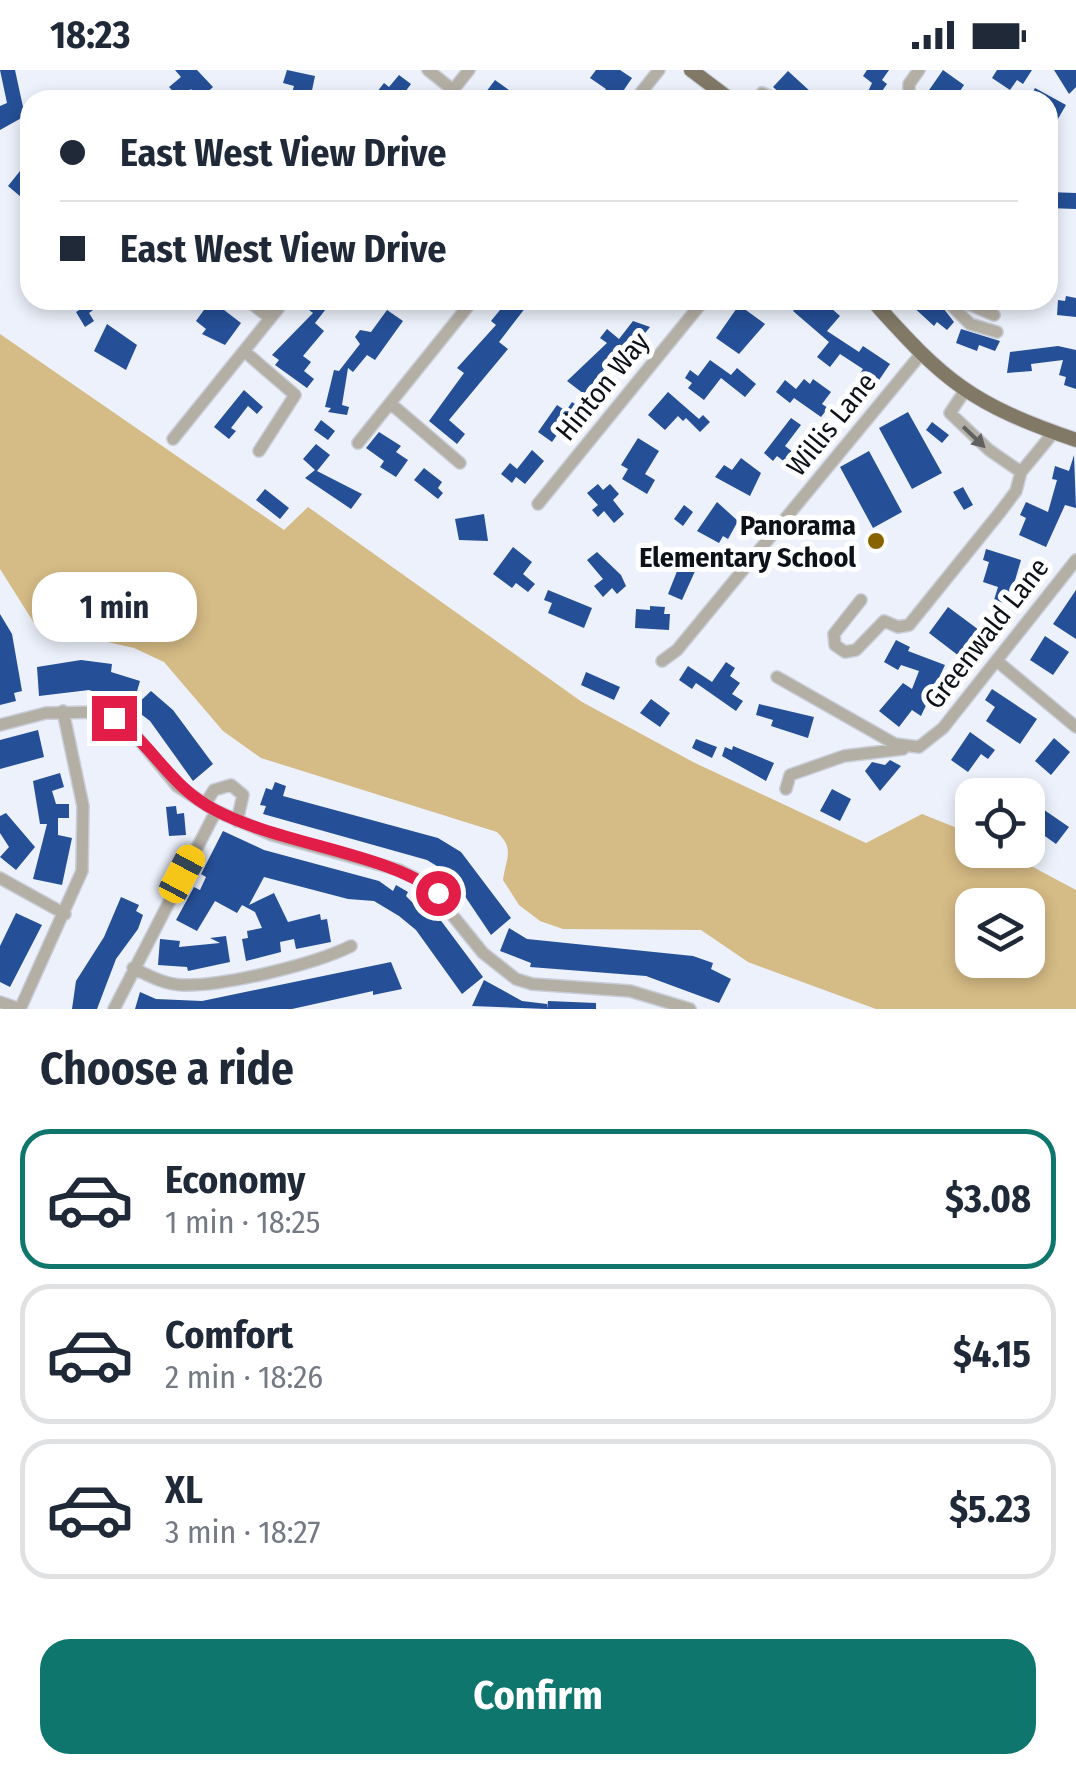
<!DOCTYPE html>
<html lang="en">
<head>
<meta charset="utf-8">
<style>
  :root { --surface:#fff; --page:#f6f6f7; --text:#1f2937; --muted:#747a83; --line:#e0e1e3; --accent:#0f766e }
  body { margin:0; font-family:"Fira Sans Condensed",sans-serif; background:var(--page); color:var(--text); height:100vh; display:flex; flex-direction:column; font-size:38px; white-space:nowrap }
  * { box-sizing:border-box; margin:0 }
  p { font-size:32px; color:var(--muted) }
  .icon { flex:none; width:55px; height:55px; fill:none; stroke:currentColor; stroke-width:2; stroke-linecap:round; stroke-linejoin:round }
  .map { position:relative; height:939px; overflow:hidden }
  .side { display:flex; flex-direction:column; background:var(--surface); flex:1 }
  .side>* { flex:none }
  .hud { position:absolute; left:20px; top:20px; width:1038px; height:220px; border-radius:30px; box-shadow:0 5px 15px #0003; display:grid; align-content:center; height:220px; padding:0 40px; background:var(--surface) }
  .controls { position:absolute; left:955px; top:708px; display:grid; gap:20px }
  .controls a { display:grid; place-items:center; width:90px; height:90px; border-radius:20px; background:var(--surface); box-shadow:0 5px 15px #0003; font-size:50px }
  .end { position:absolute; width:45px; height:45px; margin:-22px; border:12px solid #e11d48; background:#fff; box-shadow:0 0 0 5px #fff }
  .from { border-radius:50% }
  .bubble { position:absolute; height:70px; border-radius:30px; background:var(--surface); box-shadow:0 5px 15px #0003; font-size:32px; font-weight:700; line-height:70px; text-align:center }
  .car { position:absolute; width:30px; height:60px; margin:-30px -15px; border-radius:12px; box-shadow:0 0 8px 2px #0007; background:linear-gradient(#f5c518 24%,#345 0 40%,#f5c518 0 76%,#345 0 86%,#f5c518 0) }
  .hud b { display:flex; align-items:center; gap:35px; height:95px; font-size:38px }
  .hud b+b { border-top:2px solid var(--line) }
  .hud i { width:25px; height:25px; background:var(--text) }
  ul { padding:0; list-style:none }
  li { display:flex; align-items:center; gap:30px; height:140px; margin:0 20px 15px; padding:0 20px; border:5px solid var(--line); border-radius:30px }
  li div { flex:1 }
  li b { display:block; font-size:38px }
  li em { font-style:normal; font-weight:700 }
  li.active { border-color:var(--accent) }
  li>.icon { width:90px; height:90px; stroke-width:1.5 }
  h2 { padding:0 40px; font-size:45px; line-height:120px }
  .primary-button { display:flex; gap:20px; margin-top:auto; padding:20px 40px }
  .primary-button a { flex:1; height:115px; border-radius:30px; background:var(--accent); color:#fff; font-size:40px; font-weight:700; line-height:115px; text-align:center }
  .status { display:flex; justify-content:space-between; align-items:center; height:70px; padding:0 50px; background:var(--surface); direction:ltr }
  .status svg { height:28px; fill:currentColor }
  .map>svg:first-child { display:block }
  .green { fill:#d5bb85; fill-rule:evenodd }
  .building { fill:#254f96 }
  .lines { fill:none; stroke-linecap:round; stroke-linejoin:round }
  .minor-casing { stroke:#c8cdd7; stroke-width:14 }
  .major-casing { stroke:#c8cdd7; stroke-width:16 }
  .minor { stroke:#b4afa5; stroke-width:11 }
  .major { stroke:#817866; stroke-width:14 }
  .oneway { fill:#60605f }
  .route { stroke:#e11d48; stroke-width:12 }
  .poi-dot { fill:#876400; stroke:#fefefe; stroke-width:4 }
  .labels { text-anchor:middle; stroke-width:10; stroke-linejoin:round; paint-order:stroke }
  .street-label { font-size:28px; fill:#0d1219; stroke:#fefefe }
  .poi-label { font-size:28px; font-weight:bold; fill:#0d1219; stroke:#fefefe; text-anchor:end }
</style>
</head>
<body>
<div class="status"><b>18:23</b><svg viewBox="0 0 49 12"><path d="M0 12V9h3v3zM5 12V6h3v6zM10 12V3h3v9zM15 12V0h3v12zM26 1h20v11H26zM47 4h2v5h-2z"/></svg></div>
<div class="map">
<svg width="1076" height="939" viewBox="0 0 1076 939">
  <rect width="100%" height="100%" fill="#ecf1fb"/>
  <path class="green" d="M0 264 284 460 308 437 582 632 695 693 866 773 922 744 972 764V780H1001L1076 820V939H876L748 892 701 860 563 859 540 851 519 835 503 810C506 788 515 779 497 762L261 688 223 661 164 592 134 578 36 556 0 499ZM972 835H1028V890H972Z"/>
  <path class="building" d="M0 0H15L25 46 0 60V36L7 33Z
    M175 0H197L213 17 200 29 191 19 180 29 169 17 181 7Z
    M287 0 315 6 310 30H290L294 16 283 13Z
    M596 0H620L632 8 617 30H598L606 19 590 8Z
    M867 0H889L882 10 887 14 876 30H864L872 13 863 6Z
    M943 0 964 15 954 30H937L927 23Z
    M997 0H1032L1023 14 1017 10 1010 20 992 8Z
    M1054 0H1076V17L1069 24Z
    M788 1 812 23 805 30H788L773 17Z
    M399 5 411 14 399 30 373 27 384 13 389 17Z
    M495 10 523 30H480Z
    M1035 18 1066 35 1055 54 1048 50V30H1028Z
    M20 101 30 109 21 127 8 116Z
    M1048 122 1076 123V139L1048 138Z
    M1048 171 1056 186 1055 201 1048 202Z
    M1066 226 1076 228V247L1057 245 1058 230 1065 231Z
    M211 230 241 253 225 275 202 264 206 259 196 251Z
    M317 230H333L315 253 324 261 303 286 311 292 304 301 314 309 307 318 275 295 279 290 272 285 313 243 309 240Z
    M508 230 526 237 499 272 508 279 449 350 465 364 457 374 429 351 464 303 457 298 496 255 491 251Z
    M803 230H822L840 246 827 261 859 282 863 276 890 294 875 316 859 305 863 299 840 284 830 297 817 287 829 272 793 241Z
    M915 230H937L954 252 947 260 937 252 934 256 911 235Z
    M92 232 96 238 89 243 94 251 85 257 76 242Z
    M739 235 765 254 739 284 716 268Z
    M387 240 403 251 375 290 367 285 353 302 348 298 342 335 349 337 347 345 328 342 331 338 325 337 334 300 339 301 360 274 355 267 360 260 371 262Z
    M633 251 650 257 625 288 618 282 584 324 567 311 607 273 600 268 607 259 619 269Z
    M107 254 137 275 126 300 94 281Z
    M961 259 1000 271 995 281 979 275 977 281 956 273Z
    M1058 276 1076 280V319L1064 315 1066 307 1059 305 1063 290 1031 294 1032 301 1007 303 1010 282Z
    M710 290 731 305 737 298 756 314 745 327 721 308 704 330 688 318 692 313 685 308 690 300 698 306Z
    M804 309 810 314 813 309 831 322 822 334 828 338 821 347 794 328 790 333 776 322 785 310 796 319Z
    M244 320 263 337 257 344 248 336 231 358 236 361 229 369 214 357Z
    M668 322 699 349 703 345 710 352 700 362 686 348 683 351 678 346 665 360 648 345Z
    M572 332 584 340 575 352 569 348 552 372 538 362 557 335 566 341Z
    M908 342 942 403 912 419 879 358Z
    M791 348 801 355 785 376 794 383 786 393 777 386 773 391 764 383Z
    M321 350 335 361 328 370 314 360Z
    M932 352 949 365 942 373 926 360Z
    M379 362 401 376 396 382 408 390 396 407 380 397 384 391 366 378Z
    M638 368 659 381 645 404 655 410 647 424 622 409 628 399 621 395Z
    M316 374 330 385 317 401 362 424 351 439 305 408 315 400 303 389Z
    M532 380 544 391 525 414 516 407 512 413 501 404 510 393 517 399Z
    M869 381 902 442 873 458 840 397Z
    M1074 385 1076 438 1065 435 1046 477 1019 465 1026 448 1020 445 1026 432 1048 442 1057 410 1052 409 1055 396 1069 401Z
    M741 388 761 403 750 426 715 407 724 395 732 400Z
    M424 398 442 412 438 418 443 423 438 429 414 410Z
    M598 414 603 420 610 414 619 424 613 430 624 444 614 453 604 441 598 447 592 440 598 435 587 423Z
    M963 417 973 435 964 440 953 422Z
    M265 419 289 438 280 449 256 430Z
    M717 432 738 451 728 469 723 466 719 473 697 461Z
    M684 435 693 442 683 456 674 449Z
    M484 444 488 471 459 470 455 449Z
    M513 477 532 492 523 504 535 514 528 522 516 513 512 518 493 504Z
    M986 479 1021 490 1008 534 994 530 998 517 983 512 989 492 983 490Z
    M685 481 701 488 682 530 668 524Z
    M597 482 621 505 626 516 617 524 612 518 603 527 594 516 603 509 587 490Z
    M548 520 592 538 584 558 548 543 552 533 544 530Z
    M1076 520V569L1053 554Z
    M650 536 665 537 664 544H670L669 560 635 558 636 539 650 540Z
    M948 537 979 560 959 586 929 563Z
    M0 544 12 564 22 621 14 623 16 631 0 635Z
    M1045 566 1069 582 1053 605 1030 590Z
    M896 570 910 577 908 581 945 595 921 646 912 640 899 657 879 641 903 613 912 619 919 601 901 595 898 600 884 592Z
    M81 590 112 594 111 602 140 611 133 635 89 620 39 626 37 597Z
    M726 592 735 598 730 606 740 613 732 624 743 631 736 641 696 613 692 619 679 610 688 596 712 612Z
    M586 602 620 617 614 630 581 615Z
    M992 619 1037 649 1020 674 986 651 995 637 985 630Z
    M151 621 173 640 213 694 193 711 150 651 133 638Z
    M651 629 670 643 660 657 640 643Z
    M759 634 814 647 808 668 771 656 773 650 756 645Z
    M38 660 44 687 0 699V670Z
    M970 662 995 680 988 689 981 684 968 702 951 690Z
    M1054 668 1070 682 1051 705 1035 691Z
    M696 669 717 677 712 688 692 678Z
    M733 676 774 693 766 711 722 686 725 677 732 680Z
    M890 690 901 696 880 721 865 701 872 692 885 695Z
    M60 703 64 717 52 721 56 734H69V748H58V765L72 768 62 815 33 809 47 754H40L33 711Z
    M275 712 286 716 283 726 438 768 461 782 511 848 491 865 450 804 427 790 263 744 266 736 260 735 266 718 272 720Z
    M832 719 851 729 840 751 820 741Z
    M1037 735 1069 757 1056 774 1028 754Z
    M176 736 177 744 184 743 186 765 169 766 166 737Z
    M6 743 35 777 16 800 0 787 9 777 0 763V746Z
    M223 761 264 780 379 811 393 821 396 815 408 822 406 826 418 838 424 832 433 840 483 907 462 924 416 860 399 846 374 831 348 829 264 807 249 835 274 823 288 852 320 844 321 850 327 849 331 872 296 879 294 869 280 872 281 882 246 891 242 869 248 868 247 861 262 858 255 842 242 835 237 843 215 831 197 861 176 850 194 817 200 820 206 807 201 804Z
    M121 827 139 835 136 841 143 845 138 859 116 889 97 939H72L76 911 104 867Z
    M16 843 42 855 10 917 0 912V876Z
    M509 858 527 869 693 886 713 893 711 899 731 909 719 933 646 906 530 897 531 893 500 881Z
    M226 866 230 892 188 901 187 897 158 895 160 869 180 871 179 877 220 873 210 868Z
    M391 892 402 919 373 925V921L292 939H135L140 922 156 929 202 931Z
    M484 910 522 931 547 934V939L472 936Z
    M548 931 596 933V939H547Z"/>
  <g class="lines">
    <defs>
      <path id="minor" d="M428 0 453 20
        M445 30 469 0
        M635 30 659 0
        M757 30 762 23 779 30
        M909 30V14L919 0
        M247 230 270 248
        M946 230 970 254 997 262
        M959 230 994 245
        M244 281 295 325 259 381
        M964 322 950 343 989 380 1021 402
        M390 333 460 393
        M173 369 285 230
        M358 373 473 230
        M538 434 704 230
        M861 530 834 564 835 575 845 582 856 580 884 551 898 557 909 555 1001 441 1016 421 1021 402 1054 362
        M662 591 677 580 921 284
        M997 591 1076 657
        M777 607 895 674 919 677 943 658 1076 490
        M0 655 46 643 101 642 136 666 177 716 216 741 272 765 399 800 427 814 483 883 516 909 532 914 630 921 690 939
        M786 719 790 705 844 686 903 679
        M205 734 214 720 231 715 243 725 237 751
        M0 808 65 844
        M133 898C149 906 166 915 184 915 225 916 315 894 351 876
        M0 932 20 939
        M20 939 82 801 83 736 63 641
        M114 939 216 741"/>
      <path id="major" d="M691 0 731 30
        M872 230C945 312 971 334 1076 370"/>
    </defs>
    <use href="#minor" class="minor-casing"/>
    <use href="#major" class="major-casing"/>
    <use href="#minor" class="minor"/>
    <use href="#major" class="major"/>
  </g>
  <defs><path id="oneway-solid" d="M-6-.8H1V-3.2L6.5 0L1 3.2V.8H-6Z" transform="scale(2.5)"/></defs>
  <use class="oneway" href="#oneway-solid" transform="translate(974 367) rotate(44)"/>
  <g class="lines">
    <path class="route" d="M114 648C153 675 171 718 215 740 281 775 385 782 438 823"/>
  </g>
  <circle class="poi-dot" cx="876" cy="471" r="10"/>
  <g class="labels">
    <g class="street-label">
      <text transform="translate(602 316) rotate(-51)" y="10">Hinton Way</text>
      <text transform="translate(831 354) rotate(-51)" y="10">Willis Lane</text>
      <text transform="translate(986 563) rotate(-52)" y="10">Greenwald Lane</text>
    </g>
    <g class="poi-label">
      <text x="856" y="465">Panorama<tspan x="856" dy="32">Elementary School</tspan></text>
    </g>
  </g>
</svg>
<div class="controls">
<a><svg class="icon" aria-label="locate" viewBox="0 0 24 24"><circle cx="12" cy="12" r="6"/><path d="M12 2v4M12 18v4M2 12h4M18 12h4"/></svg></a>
<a><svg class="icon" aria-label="layers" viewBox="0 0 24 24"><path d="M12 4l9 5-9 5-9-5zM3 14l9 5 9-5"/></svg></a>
</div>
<i class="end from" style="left:438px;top:823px"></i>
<i class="end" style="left:114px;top:648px"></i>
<div class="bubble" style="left:32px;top:502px;width:165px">1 min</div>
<i class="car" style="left:182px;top:804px;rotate:28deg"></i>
<div class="hud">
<b><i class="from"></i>East West View Drive</b>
<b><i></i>East West View Drive</b>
</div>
</div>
<section class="side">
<h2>Choose a ride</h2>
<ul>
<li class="active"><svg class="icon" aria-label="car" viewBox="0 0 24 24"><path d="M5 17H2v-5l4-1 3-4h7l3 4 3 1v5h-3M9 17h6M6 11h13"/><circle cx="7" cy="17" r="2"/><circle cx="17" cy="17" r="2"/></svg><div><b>Economy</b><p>1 min · 18:25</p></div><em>$3.08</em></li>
<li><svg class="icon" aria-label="car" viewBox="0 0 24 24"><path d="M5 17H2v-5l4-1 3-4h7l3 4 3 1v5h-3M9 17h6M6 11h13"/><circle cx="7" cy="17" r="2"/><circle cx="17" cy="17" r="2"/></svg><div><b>Comfort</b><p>2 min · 18:26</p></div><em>$4.15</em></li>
<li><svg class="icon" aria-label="car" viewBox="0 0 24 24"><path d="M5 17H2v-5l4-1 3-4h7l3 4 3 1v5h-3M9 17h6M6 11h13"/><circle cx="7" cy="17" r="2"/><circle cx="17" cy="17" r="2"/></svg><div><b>XL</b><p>3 min · 18:27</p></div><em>$5.23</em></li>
</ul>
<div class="primary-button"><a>Confirm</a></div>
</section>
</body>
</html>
